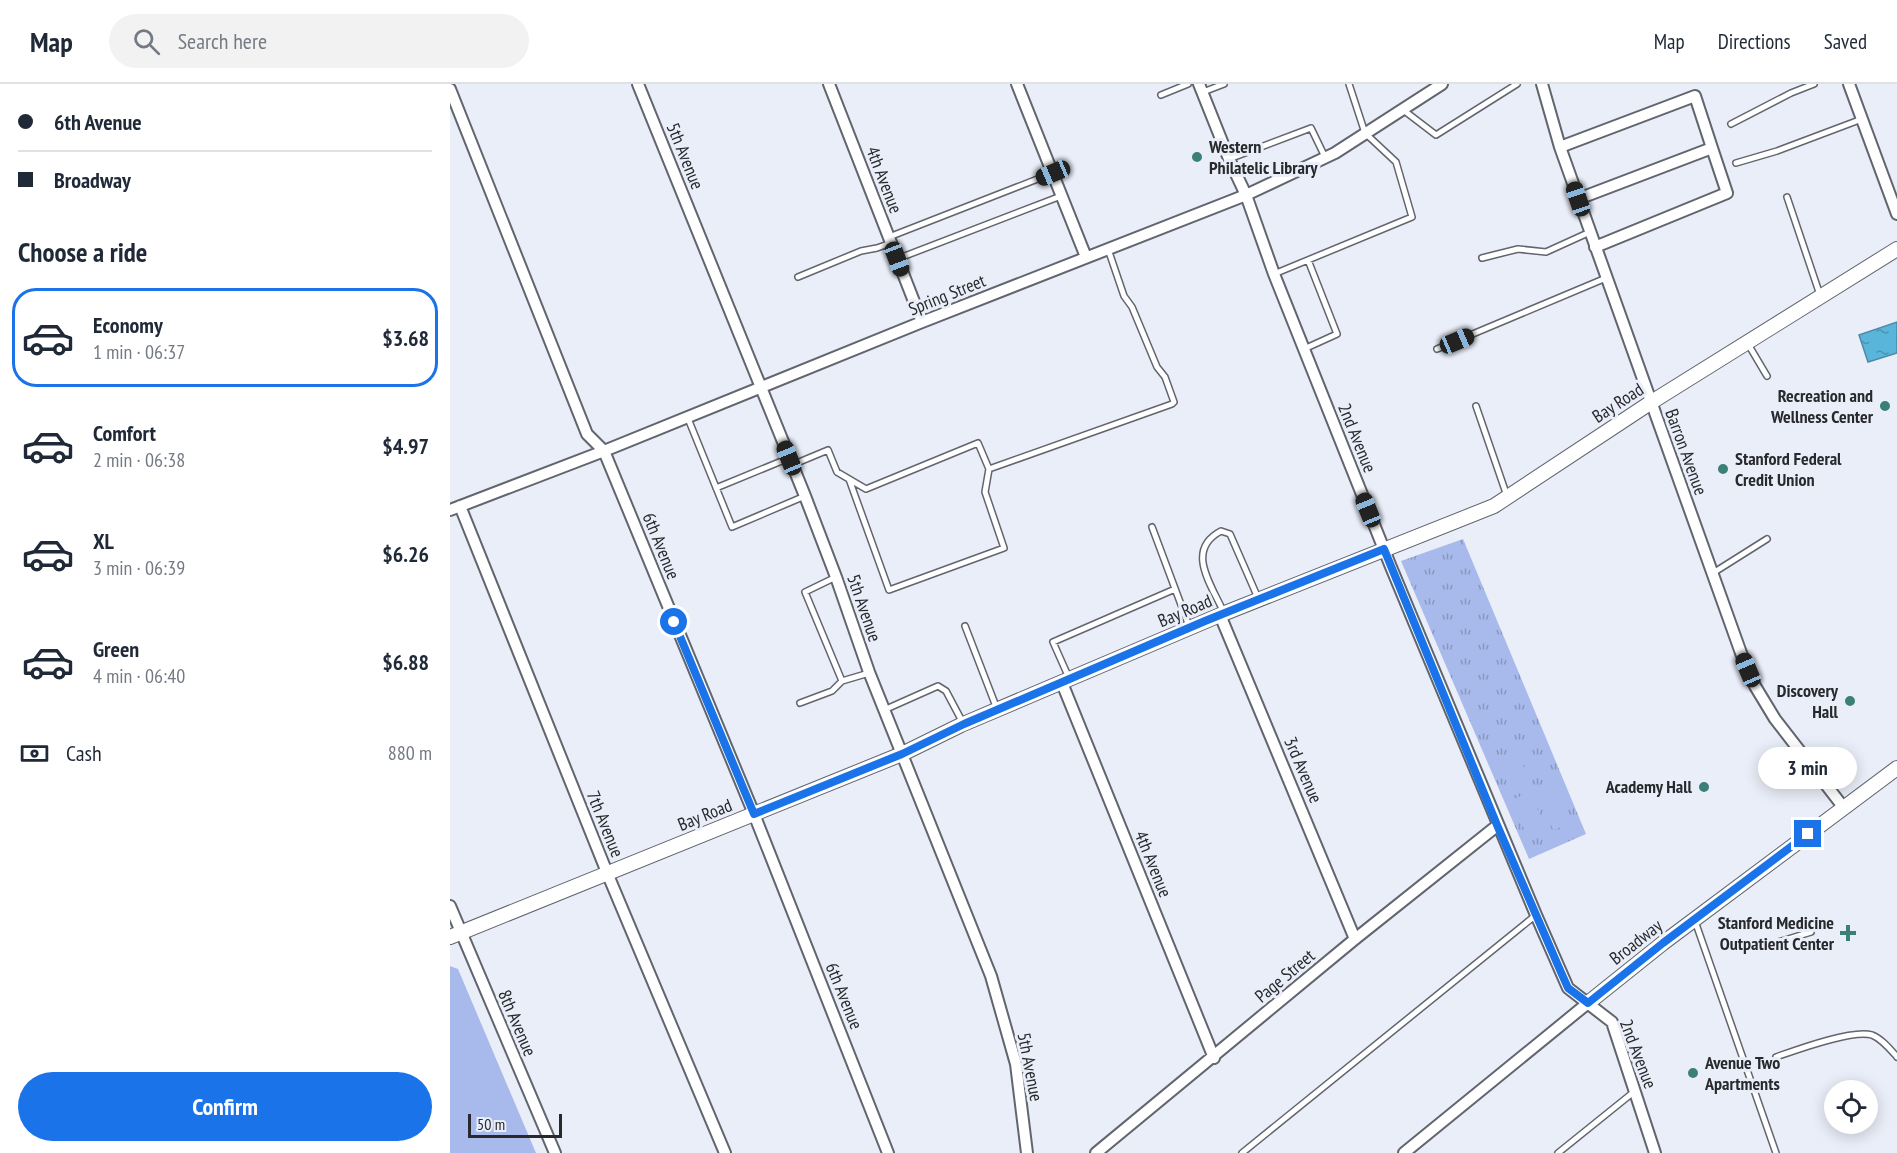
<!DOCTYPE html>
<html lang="en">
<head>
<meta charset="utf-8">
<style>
  :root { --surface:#fff; --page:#f2f2f3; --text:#1f2937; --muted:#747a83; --line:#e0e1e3; --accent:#1a73e8 }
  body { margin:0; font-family:"PT Sans Narrow",sans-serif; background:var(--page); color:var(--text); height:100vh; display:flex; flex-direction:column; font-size:22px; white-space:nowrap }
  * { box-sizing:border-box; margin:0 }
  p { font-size:20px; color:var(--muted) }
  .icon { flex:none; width:33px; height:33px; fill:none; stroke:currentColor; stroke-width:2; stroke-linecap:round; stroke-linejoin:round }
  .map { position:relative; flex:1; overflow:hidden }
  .panel { display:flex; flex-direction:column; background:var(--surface); width:450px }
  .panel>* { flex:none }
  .top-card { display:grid; align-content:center; height:132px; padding:0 18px; background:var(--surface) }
  .fabs { position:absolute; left:1374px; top:996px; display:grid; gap:12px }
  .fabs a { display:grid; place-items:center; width:54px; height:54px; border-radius:50%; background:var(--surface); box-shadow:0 3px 15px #0003; font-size:30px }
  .scale { position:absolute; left:18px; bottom:15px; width:94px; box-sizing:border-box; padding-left:6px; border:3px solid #27292d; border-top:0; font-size:16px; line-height:21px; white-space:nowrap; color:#27292d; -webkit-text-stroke:4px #eaeef8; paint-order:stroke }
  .end { position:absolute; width:27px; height:27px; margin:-14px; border:8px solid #1a73e8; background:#fff; box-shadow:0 0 0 3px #fff }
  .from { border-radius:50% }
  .bubble { position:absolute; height:42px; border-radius:21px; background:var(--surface); box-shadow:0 3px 15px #0003; font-size:20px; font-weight:700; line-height:42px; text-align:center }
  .car { position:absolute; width:18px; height:36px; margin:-18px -9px; border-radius:8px; box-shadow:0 0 4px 2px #0007; background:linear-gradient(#222 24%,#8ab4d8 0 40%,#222 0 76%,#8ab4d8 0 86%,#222 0) }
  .top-card b { display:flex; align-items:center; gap:21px; height:57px; font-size:22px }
  .top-card b+b { border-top:2px solid var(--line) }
  .top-card i { width:15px; height:15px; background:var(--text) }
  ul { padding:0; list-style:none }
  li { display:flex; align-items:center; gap:18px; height:99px; margin:0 12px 9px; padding:0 6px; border:3px solid transparent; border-radius:24px }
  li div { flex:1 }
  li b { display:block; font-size:22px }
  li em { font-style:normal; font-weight:700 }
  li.on { border-color:var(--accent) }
  li>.icon { width:54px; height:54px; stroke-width:1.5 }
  h2 { padding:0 18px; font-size:27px; line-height:72px }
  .pay { display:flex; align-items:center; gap:15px; height:66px; padding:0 18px; font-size:22px }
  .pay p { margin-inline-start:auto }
  .primary-button { display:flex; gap:12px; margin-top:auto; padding:12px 18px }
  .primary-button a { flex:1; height:69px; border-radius:36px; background:var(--accent); color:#fff; font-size:24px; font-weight:700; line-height:69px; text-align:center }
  header { display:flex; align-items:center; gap:36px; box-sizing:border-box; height:84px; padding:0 30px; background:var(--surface); border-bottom:2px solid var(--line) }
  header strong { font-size:28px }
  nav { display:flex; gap:33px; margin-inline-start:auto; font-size:21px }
  .search { width:420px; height:54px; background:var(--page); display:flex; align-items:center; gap:15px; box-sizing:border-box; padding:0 21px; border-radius:33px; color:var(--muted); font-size:22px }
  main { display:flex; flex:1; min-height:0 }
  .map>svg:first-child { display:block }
  .grass { fill:url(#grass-tufts) }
  .pitch { fill:#a8baeb }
  .water { fill:url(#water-ripples); stroke:#4b8ba7; stroke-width:1.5 }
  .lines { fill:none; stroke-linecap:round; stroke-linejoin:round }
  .service-casing { stroke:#61656e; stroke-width:8 }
  .minor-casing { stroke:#61656e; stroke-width:14 }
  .tertiary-casing { stroke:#61656e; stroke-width:16 }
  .service { stroke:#fff; stroke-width:5 }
  .minor { stroke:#fff; stroke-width:10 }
  .tertiary { stroke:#fff; stroke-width:14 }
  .route { stroke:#1a73e8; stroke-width:8 }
  .poi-dot { fill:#3a8078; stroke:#eaeef8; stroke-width:2 }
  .labels { text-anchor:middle; stroke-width:6; stroke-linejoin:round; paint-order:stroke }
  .poi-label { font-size:18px; font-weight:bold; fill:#27292d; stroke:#eaeef8; text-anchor:end }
  .street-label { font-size:18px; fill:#27292d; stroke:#eaeef8 }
</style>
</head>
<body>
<header>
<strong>Map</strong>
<div class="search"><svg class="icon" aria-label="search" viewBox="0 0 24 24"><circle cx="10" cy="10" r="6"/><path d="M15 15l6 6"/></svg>Search here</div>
<nav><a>Map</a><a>Directions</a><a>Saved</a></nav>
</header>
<main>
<section class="panel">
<div class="top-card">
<b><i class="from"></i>6th Avenue</b>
<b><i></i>Broadway</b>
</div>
<h2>Choose a ride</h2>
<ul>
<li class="on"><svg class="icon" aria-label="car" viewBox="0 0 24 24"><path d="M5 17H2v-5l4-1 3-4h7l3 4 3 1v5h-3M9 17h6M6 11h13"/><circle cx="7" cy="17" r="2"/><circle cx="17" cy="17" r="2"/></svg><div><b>Economy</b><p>1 min · 06:37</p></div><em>$3.68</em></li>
<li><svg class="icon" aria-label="car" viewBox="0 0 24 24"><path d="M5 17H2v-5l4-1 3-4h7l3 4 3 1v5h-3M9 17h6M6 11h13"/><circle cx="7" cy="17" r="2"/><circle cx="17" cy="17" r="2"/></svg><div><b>Comfort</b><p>2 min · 06:38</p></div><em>$4.97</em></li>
<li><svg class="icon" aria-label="car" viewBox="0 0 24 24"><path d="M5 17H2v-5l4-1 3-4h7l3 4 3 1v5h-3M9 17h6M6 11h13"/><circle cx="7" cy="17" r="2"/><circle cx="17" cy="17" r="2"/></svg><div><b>XL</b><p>3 min · 06:39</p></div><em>$6.26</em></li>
<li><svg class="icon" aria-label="car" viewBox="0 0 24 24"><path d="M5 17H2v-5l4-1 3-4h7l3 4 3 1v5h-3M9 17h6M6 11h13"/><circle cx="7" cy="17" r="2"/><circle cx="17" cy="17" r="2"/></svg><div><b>Green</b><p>4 min · 06:40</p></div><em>$6.88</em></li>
</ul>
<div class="pay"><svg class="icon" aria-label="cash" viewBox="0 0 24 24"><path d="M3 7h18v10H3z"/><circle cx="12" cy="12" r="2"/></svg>Cash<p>880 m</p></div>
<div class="primary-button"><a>Confirm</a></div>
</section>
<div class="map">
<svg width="1447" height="1069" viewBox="0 0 1447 1069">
  <defs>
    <pattern id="grass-tufts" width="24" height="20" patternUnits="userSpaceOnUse" patternTransform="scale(1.5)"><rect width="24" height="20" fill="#a8baeb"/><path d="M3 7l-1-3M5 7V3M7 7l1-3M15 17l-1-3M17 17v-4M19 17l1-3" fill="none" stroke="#8997bf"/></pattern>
    <pattern id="water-ripples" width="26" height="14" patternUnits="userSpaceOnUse" patternTransform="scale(1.5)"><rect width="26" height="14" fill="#5ab5db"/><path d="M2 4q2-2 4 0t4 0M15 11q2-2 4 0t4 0" fill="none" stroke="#4a93b2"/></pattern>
  </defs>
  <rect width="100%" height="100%" fill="#eaeef8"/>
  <path class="grass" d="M1013 455 1136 750 1079 775 951 477Z"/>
  <path class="pitch" d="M1069 670 1077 692 1058 701 1049 678Z
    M1106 698 1122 739 1103 746 1087 706Z
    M1080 708 1098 749 1079 757 1062 716Z
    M0 882 8 885 86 1069H0Z"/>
  <path class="water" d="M1447 238V269L1418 278 1409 251Z"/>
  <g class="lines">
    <defs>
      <path id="service" d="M753 8 774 0
        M711 11 738 0
        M952 25 986 51 1067 0
        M1281 40 1341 9 1364 0
        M779 75 861 44 875 73
        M1286 79 1327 67 1412 35
        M1337 113 1370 211
        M439 153 603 89
        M1032 174 1068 165 1096 168 1140 148
        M447 175 611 112
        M824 190 962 133 946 78 915 49 899 0
        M348 193 411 167 427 164 441 159
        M1298 260 1317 292
        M854 265 887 250 858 176
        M987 265 1156 194
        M1026 322 1057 412
        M237 332 282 443 355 412
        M342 381 378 366 387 388 416 405 528 359 539 385 722 320 724 318 715 293 707 283 682 223 674 212 658 165
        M399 395 439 506 554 464 535 408 539 385
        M266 404 339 374
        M702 443 739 542
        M1263 489 1317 455
        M386 493 355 508 392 597
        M773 527C761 500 735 466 771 447L780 450 808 514
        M515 542 547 625
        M619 594 603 558 725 505
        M350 619 382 607 392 597 419 589
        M434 626 488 602 496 607 513 639
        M1245 837 1326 1069
        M1322 860 1361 848
        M1326 973C1346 966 1403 945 1422 951 1432 955 1440 965 1447 973
        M792 1069 1086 831
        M1108 1069 1185 1007"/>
      <path id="minor" d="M188 0 355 412 386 493 419 588 541 892 566 980 577 1069
        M379 0 472 238
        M567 0 636 173
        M749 0 779 75 796 111 824 190 941 483 1086 831 1118 904 1162 938 1205 1069
        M1092 0 1110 63 1291 569 1305 602 1325 635 1394 724
        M1399 0 1447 130
        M0 5 137 350 154 367 304 730 438 1069
        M1110 63 1245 12 1262 64 1128 115
        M1145 163 1277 109 1262 64
        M10 422 158 791 275 1069
        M0 426 154 367 472 238 796 111 885 69 992 0
        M770 531 905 855
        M612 599 764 974
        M0 822 105 1069
        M646 1069 905 855 1048 741
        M954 1069 1138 919"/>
      <path id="tertiary" d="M0 853 452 670 511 641 770 531 1044 422 1200 319 1447 165
        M1138 919 1213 859 1447 684"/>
    </defs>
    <use href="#service" class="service-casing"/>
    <use href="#minor" class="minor-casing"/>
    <use href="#tertiary" class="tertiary-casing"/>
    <use href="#service" class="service"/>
    <use href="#minor" class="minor"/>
    <use href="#tertiary" class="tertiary"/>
  </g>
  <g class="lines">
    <path class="route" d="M224 538 304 730 452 670 514 640 755 537 934 465 1047 741 1110 886 1118 904 1138 919 1213 859 1358 750"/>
  </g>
  <g class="poi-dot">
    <circle cx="747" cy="73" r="6"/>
    <circle cx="1435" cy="322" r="6"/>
    <circle cx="1273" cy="385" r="6"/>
    <circle cx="1400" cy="617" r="6"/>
    <circle cx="1254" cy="703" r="6"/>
    <path d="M1395 840h6v6h6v6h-6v6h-6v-6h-6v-6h6z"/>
    <circle cx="1243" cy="989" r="6"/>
  </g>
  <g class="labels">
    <g class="poi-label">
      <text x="759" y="69" text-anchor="start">Western<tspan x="759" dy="21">Philatelic Library</tspan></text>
      <text x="1423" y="318">Recreation and<tspan x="1423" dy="21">Wellness Center</tspan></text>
      <text x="1285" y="381" text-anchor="start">Stanford Federal<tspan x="1285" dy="21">Credit Union</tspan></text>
      <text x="1388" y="613">Discovery<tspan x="1388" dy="21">Hall</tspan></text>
      <text x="1242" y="709">Academy Hall</text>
      <text x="1384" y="845">Stanford Medicine<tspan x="1384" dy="21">Outpatient Center</tspan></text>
      <text x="1255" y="985" text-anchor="start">Avenue Two<tspan x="1255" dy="21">Apartments</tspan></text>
    </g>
    <g class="street-label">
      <text transform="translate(235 72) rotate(68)" y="6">5th Avenue</text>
      <text transform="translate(434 96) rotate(69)" y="6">4th Avenue</text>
      <text transform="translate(497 211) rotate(-22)" y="6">Spring Street</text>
      <text transform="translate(1168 319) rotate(-33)" y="6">Bay Road</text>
      <text transform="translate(907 354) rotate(68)" y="6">2nd Avenue</text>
      <text transform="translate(1236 368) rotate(70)" y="6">Barron Avenue</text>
      <text transform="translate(211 462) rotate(68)" y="6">6th Avenue</text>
      <text transform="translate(414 524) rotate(71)" y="6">5th Avenue</text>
      <text transform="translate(735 527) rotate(-23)" y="6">Bay Road</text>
      <text transform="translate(853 686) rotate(67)" y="6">3rd Avenue</text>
      <text transform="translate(255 731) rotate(-22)" y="6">Bay Road</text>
      <text transform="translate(155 740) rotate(68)" y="6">7th Avenue</text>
      <text transform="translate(703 780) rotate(68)" y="6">4th Avenue</text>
      <text transform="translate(1186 858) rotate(-38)" y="6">Broadway</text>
      <text transform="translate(835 892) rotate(-40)" y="6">Page Street</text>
      <text transform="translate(394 912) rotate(68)" y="6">6th Avenue</text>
      <text transform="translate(67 939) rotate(67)" y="6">8th Avenue</text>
      <text transform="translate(1188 970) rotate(69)" y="6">2nd Avenue</text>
      <text transform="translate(580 983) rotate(79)" y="6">5th Avenue</text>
    </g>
  </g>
</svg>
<div class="fabs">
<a><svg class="icon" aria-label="locate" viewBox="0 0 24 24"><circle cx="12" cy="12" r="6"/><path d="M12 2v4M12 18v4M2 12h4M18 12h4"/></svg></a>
</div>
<div class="scale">50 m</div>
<i class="end from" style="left:224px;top:538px"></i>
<i class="end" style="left:1358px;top:750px"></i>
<div class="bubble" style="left:1308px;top:663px;width:99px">3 min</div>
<i class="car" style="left:603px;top:89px;rotate:247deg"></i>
<i class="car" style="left:1128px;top:115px;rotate:341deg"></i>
<i class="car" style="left:447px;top:175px;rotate:159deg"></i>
<i class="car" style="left:1007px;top:257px;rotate:67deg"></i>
<i class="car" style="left:339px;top:374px;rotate:338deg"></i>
<i class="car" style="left:918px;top:426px;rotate:338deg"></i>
<i class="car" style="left:1298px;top:586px;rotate:337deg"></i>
</div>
</main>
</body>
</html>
